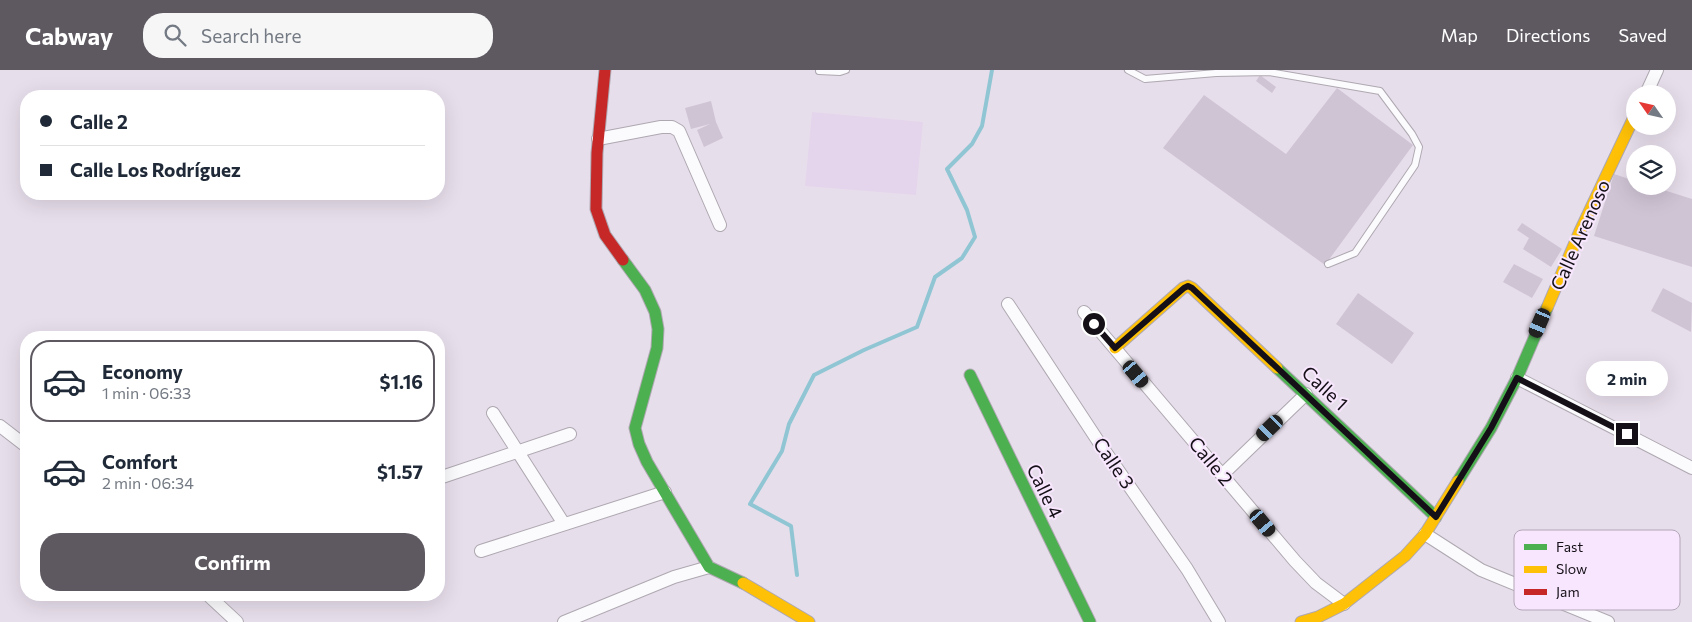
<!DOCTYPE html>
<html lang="en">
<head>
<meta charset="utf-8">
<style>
  :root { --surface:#fff; --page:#f6f6f7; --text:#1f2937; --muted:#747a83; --line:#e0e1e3; --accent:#5e5861 }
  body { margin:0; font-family:Commissioner,sans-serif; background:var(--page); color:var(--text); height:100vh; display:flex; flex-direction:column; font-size:19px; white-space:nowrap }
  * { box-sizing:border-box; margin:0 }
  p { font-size:16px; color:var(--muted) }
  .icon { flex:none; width:28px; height:28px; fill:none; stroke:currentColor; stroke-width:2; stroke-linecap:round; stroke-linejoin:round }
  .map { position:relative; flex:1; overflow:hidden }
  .sheet { position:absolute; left:20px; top:261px; width:425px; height:270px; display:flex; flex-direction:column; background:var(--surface); border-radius:20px; box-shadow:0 5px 20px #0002 }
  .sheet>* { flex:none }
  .hud { position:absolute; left:20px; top:20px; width:425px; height:110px; border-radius:20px; box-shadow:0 5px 20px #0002; display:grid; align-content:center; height:110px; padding:0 20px; background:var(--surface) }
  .needle { width:32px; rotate:304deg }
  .buttons { position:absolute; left:1626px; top:15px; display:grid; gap:10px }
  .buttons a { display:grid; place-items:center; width:50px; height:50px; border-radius:50%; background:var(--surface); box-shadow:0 5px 20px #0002; font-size:25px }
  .end { position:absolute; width:22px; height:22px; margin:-11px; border:6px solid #151017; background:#fff; box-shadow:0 0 0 2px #fff }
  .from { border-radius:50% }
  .bubble { position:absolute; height:35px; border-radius:18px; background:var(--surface); box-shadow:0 5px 20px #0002; font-size:16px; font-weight:700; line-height:35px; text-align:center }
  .car { position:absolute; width:15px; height:30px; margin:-15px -8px; border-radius:6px; box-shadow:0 0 4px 1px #0007; background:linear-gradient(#222 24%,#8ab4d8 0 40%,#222 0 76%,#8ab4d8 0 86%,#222 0) }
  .hud b { display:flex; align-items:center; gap:18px; height:48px; font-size:19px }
  .hud b+b { border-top:1px solid var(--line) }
  .hud i { width:12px; height:12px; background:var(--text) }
  ul { padding:9px 0 0; list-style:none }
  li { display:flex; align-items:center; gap:15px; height:82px; margin:0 10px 8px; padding:0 10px; border:2px solid transparent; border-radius:20px }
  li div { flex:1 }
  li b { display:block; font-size:19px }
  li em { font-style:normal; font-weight:700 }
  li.selected { border-color:var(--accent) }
  li>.icon { width:45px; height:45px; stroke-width:1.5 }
  .action { display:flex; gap:10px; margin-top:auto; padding:10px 20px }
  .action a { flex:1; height:58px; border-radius:20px; background:var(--accent); color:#fff; font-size:20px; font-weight:700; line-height:58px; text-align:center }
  header { display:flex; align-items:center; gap:30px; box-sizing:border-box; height:70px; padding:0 25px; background:var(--accent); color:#fff }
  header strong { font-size:24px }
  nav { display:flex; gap:28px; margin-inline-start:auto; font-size:18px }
  .search { width:350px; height:45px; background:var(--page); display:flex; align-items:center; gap:12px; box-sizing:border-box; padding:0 18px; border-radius:20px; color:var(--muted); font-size:19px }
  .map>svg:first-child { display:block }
  .built { fill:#e5d5ec }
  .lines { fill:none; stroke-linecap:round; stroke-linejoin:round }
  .stream { stroke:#90c6d4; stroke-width:4 }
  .building { fill:#cfc4d4 }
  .lane-casing { stroke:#aea8b1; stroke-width:8 }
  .street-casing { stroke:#aea8b1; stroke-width:14 }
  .fast-casing { stroke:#aea8b1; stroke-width:13 }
  .slow-casing { stroke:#aea8b1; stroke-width:13 }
  .jam-casing { stroke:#aea8b1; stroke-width:13 }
  .lane { stroke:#fbfafc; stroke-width:6 }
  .street { stroke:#fbfafc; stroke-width:12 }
  .fast { stroke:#4caf50; stroke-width:11 }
  .slow { stroke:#ffc107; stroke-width:11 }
  .jam { stroke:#c62828; stroke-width:11 }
  .route { stroke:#151017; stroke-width:6 }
  .labels { text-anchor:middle; stroke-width:4; stroke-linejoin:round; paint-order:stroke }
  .street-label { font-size:19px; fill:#151017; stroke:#f7e6fd }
  .key { fill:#f7e6fd; stroke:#b3a6b8; stroke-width:1 }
  .key-label { font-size:14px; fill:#151017 }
</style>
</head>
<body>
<header>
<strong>Cabway</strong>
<div class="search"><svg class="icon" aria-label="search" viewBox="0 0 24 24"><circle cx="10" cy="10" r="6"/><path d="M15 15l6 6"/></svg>Search here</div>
<nav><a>Map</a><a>Directions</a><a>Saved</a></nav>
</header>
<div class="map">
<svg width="1692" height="552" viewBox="0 0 1692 552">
  <rect width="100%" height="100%" fill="#e7deeb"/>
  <path class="built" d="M812 42 923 52 916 125 805 116Z"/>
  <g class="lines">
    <path class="stream" d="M797 505 791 456 750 434 782 381 789 354 814 305 864 280 917 257 935 207 962 188 975 167 967 140 947 99 972 74 982 56 992 0"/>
  </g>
  <path class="building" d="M1260 5 1276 17 1272 23 1256 11Z
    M1337 18 1413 75 1325 195 1163 78 1204 25 1286 84Z
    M711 31 716 52 723 68 704 77 697 60 710 54 691 59 685 38Z
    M1614 104 1635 111V116H1651L1692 129V197L1594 166Z
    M1522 153 1562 179 1551 197 1523 179 1529 168 1517 160Z
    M1514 194 1543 209 1532 228 1503 212Z
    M1663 218 1692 233 1691 262 1651 241Z
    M1358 223 1414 263 1392 294 1336 254Z"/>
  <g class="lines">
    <defs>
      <path id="lane" d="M1128 0 1145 9 1216 3 1269 2 1380 21 1412 64 1419 77 1415 95 1355 183 1328 194
        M819 1 840 2 846 0"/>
      <path id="street" d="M1646 24 1657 0
        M598 69 661 57H672L679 61 720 155
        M1008 234 1102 377 1187 499 1219 552
        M1084 242 1295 491 1316 513 1344 534
        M1517 308 1692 398
        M493 343 564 454
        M0 356 26 376
        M1222 405 1306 324
        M439 408 570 364
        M1425 464 1481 500 1608 552
        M481 481 665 422
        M208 525 237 552
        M564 552 674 507 709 497"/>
      <path id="fast" d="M623 190 645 220 655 242 658 259 657 278 635 358 639 374 647 392 709 497 743 513
        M1277 298 1436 447
        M970 305 1090 552
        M1458 411 1491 358 1517 308 1547 238"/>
      <path id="slow" d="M1547 238 1580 161 1635 45
        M1115 278 1183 218 1188 216 1192 218 1277 298
        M743 513 809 552
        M1301 552 1318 547 1344 534 1405 486 1425 464 1458 411"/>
      <path id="jam" d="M605 0 597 83 596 139 605 165 623 190"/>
    </defs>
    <use href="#lane" class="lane-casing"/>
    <use href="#street" class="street-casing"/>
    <use href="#fast" class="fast-casing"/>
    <use href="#slow" class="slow-casing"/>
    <use href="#jam" class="jam-casing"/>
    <use href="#lane" class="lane"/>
    <use href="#street" class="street"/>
    <use href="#fast" class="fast"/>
    <use href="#slow" class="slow"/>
    <use href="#jam" class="jam"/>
  </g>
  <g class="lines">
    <path class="route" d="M1094 254 1115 278 1184 218 1188 216 1192 218 1436 447 1491 358 1517 308 1627 364"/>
  </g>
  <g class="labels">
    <g class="street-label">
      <text transform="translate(1580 165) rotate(-66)" y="7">Calle Arenoso</text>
      <text transform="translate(1325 318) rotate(43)" y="7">Calle 1</text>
      <text transform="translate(1211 391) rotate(50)" y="7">Calle 2</text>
      <text transform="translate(1114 393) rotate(56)" y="7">Calle 3</text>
      <text transform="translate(1045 421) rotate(64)" y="7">Calle 4</text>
    </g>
  </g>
  <rect x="1514" y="460" width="166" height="80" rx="8" class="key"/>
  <rect x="1524" y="474" width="23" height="6" fill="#4caf50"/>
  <rect x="1524" y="496" width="23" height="7" fill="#ffc107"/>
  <rect x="1524" y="519" width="23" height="6" fill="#c62828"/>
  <g class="key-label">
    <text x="1556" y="482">Fast</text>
    <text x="1556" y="504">Slow</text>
    <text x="1556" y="527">Jam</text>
  </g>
</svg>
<div class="buttons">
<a><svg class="needle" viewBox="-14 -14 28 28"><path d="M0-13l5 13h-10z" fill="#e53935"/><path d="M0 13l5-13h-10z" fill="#747a83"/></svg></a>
<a><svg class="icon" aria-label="layers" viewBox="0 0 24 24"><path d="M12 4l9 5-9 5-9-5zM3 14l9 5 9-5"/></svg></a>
</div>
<i class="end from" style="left:1094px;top:254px"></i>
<i class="end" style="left:1627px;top:364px"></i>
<div class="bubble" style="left:1586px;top:291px;width:82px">2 min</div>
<i class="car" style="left:1540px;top:253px;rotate:203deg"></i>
<i class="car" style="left:1136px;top:304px;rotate:140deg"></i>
<i class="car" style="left:1270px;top:358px;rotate:226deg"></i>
<i class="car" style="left:1263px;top:453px;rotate:140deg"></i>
<div class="hud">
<b><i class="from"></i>Calle 2</b>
<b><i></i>Calle Los Rodríguez</b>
</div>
<section class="sheet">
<ul>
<li class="selected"><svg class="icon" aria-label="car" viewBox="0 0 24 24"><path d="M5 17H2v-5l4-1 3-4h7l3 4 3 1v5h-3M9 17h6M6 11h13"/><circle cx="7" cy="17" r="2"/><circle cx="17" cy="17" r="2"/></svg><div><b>Economy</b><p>1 min · 06:33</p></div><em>$1.16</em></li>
<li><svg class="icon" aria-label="car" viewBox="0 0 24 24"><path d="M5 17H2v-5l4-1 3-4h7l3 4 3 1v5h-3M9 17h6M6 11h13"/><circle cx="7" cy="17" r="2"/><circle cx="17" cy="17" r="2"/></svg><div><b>Comfort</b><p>2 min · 06:34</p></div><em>$1.57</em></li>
</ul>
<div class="action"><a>Confirm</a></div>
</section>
</div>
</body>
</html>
